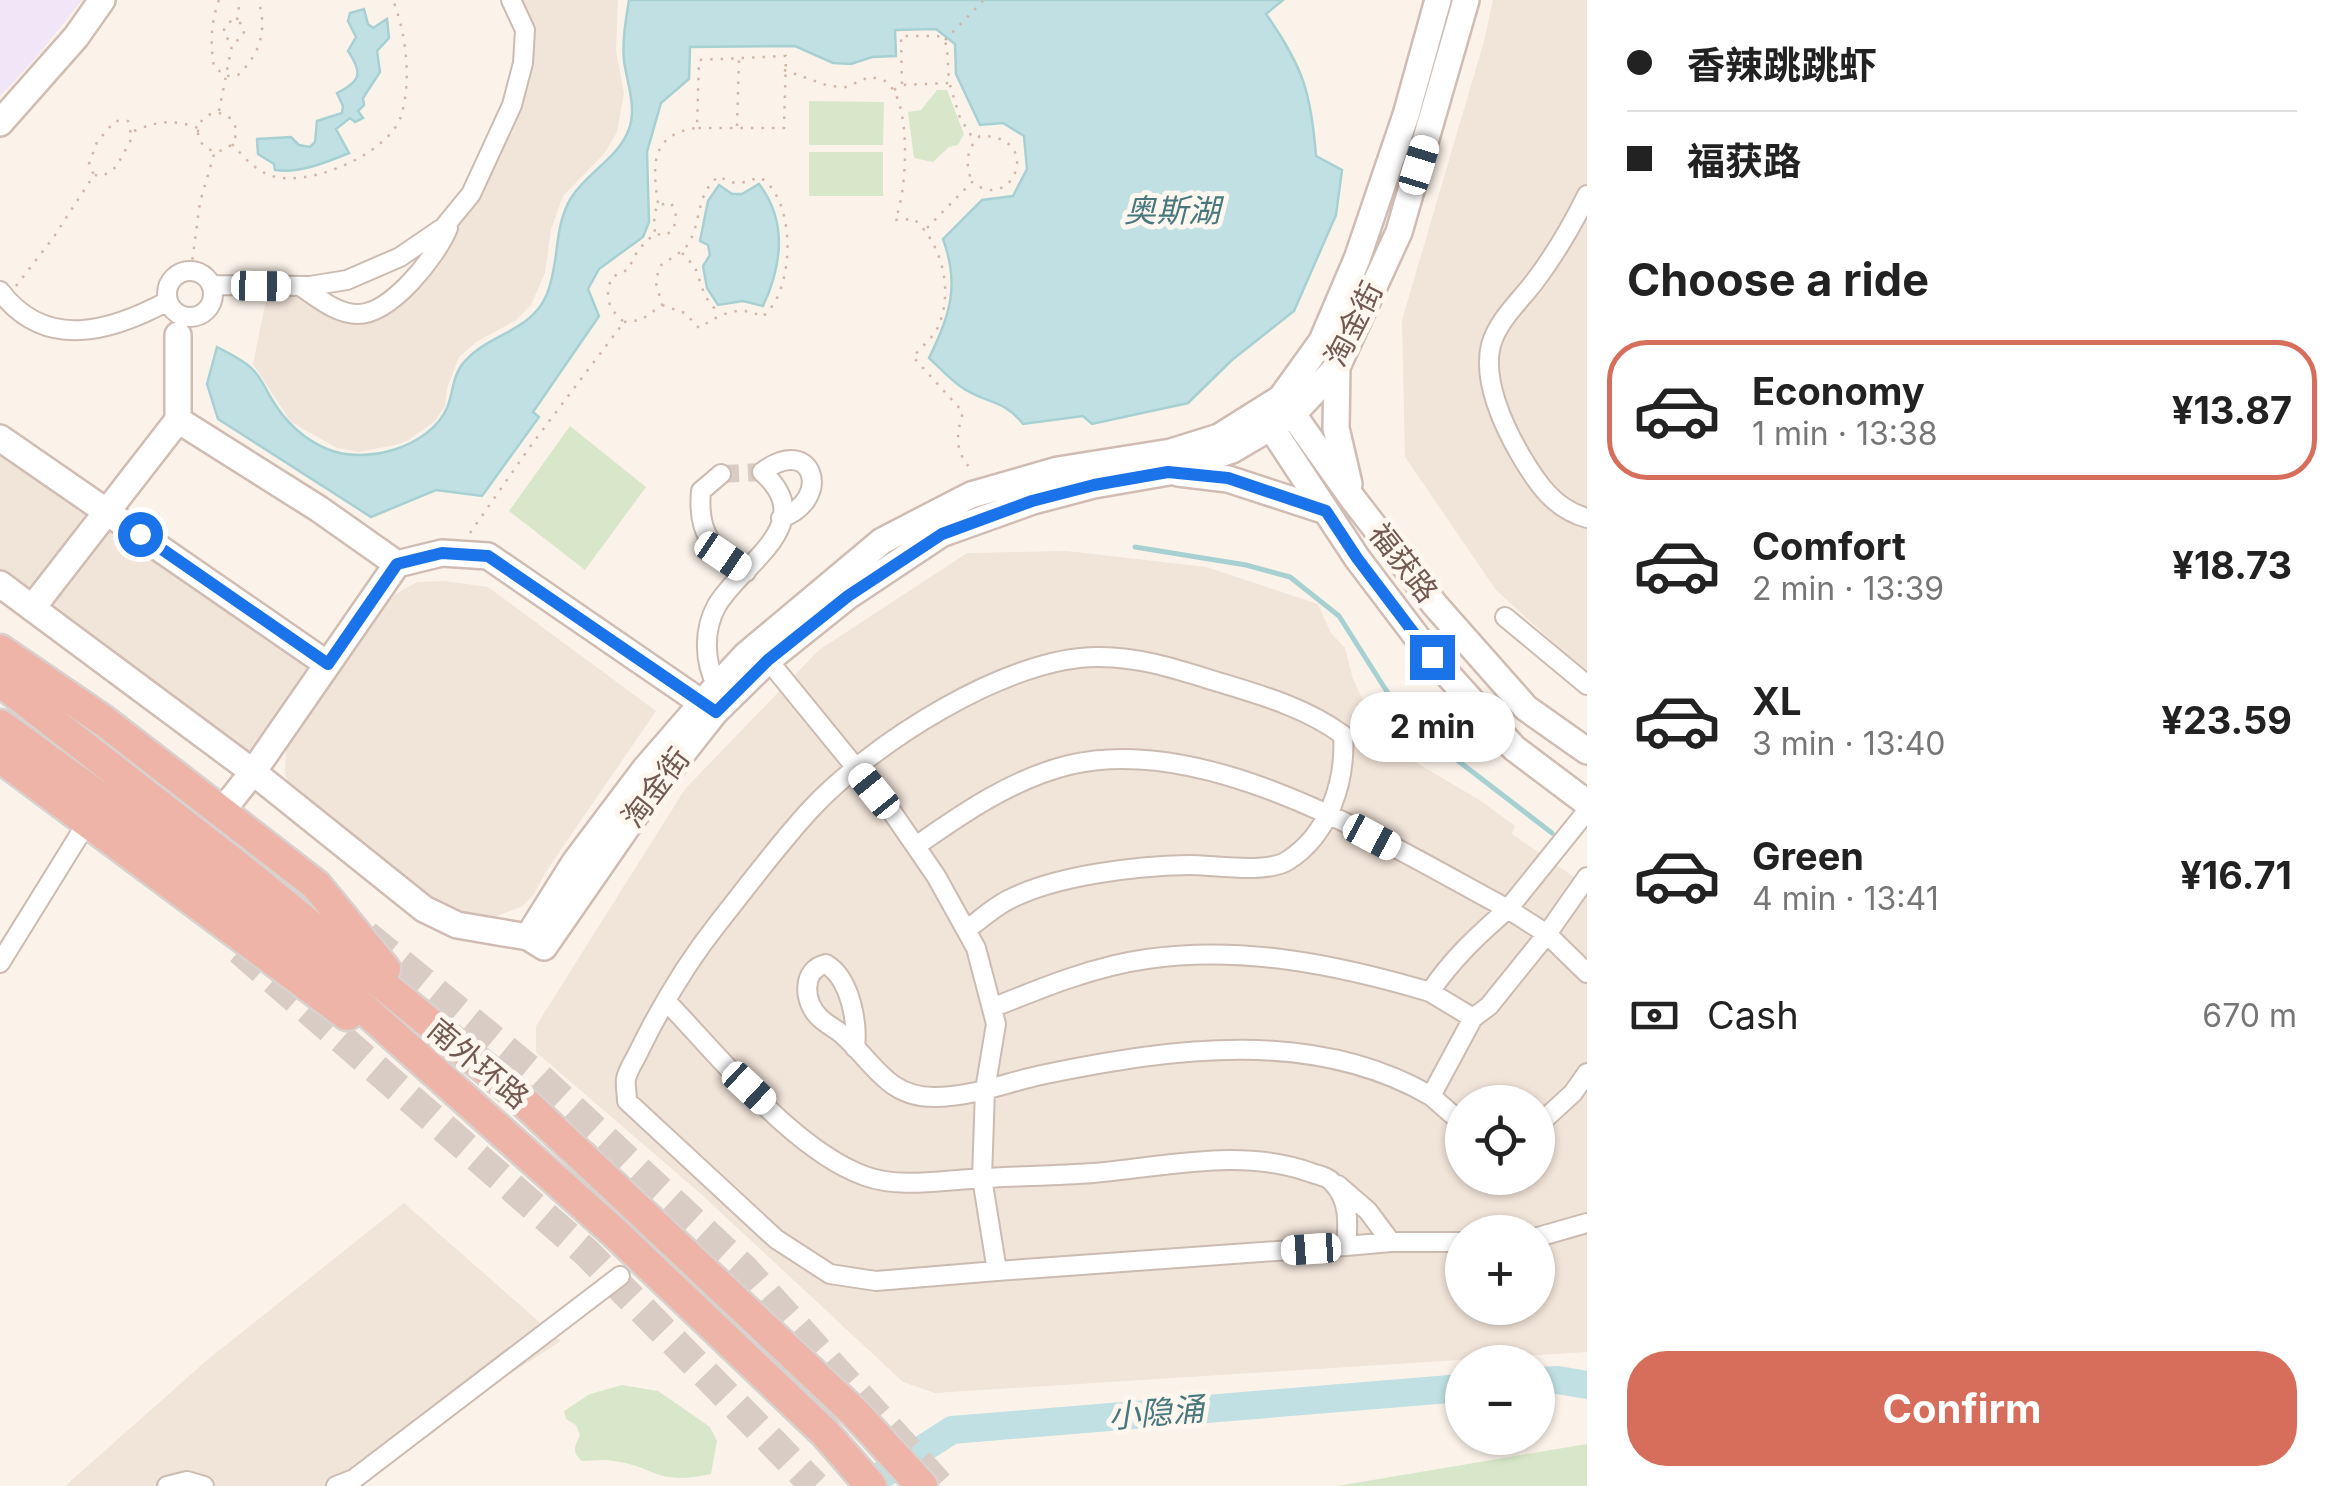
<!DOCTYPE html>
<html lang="en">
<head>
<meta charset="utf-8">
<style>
  :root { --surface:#fff; --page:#f6f6f6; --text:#222; --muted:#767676; --line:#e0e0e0; --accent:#d76e5c }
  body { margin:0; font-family:Inter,"Noto Sans SC",sans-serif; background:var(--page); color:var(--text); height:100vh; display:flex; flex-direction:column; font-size:38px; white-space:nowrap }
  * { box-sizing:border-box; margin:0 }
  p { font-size:32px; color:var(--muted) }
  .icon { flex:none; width:55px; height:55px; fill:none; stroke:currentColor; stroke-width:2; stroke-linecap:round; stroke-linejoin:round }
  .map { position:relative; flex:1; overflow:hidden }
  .side { display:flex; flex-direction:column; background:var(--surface); width:750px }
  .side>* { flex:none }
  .hud { display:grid; align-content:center; height:220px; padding:0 40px; background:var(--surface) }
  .controls { position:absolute; left:1445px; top:1085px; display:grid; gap:20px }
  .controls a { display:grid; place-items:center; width:110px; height:110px; border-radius:50%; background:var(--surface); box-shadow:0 2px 8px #0004; font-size:50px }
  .end { position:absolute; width:45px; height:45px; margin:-22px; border:12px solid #1a73e8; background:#fff; box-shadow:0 0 0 5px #fff }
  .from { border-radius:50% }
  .bubble { position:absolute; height:70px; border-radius:35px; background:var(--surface); box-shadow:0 2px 8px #0004; font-size:32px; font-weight:700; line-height:70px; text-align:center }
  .car { position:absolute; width:30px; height:60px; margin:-30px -15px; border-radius:12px; box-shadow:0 0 8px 2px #0007; background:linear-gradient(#fff 24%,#345 0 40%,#fff 0 76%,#345 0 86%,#fff 0) }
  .hud b { display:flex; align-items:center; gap:35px; height:95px; font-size:38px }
  .hud b+b { border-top:2px solid var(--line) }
  .hud i { width:25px; height:25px; background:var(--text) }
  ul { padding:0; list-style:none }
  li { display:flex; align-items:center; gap:30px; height:140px; margin:0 20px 15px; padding:0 20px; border:5px solid transparent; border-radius:40px }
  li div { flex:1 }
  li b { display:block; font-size:38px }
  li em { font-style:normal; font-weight:700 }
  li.active { border-color:var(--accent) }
  li>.icon { width:90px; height:90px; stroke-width:1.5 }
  h2 { padding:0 40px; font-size:45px; line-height:120px }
  .pay { display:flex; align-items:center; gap:25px; height:110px; padding:0 40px; font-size:38px }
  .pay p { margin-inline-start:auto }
  .cta { display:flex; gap:20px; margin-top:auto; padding:20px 40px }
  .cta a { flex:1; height:115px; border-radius:40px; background:var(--accent); color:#fff; font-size:40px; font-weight:700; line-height:115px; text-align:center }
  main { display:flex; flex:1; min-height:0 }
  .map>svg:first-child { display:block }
  .residential { fill:#f1e4d9; fill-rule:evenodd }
  .education { fill:#f0e6f7 }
  .green { fill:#d8e7c9 }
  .water { fill:#c0e0e3; stroke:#a7d0d3; stroke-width:2.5 }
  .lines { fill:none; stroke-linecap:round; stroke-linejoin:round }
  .stream { stroke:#a7d0d3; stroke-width:5 }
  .river { stroke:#c0e0e3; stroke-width:28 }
  .street-tunnel { stroke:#d9ccc4; stroke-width:18; stroke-dasharray:18 9; stroke-linecap:butt }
  .highway-tunnel { stroke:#d9ccc4; stroke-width:30; stroke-dasharray:30 15; stroke-linecap:butt }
  .street-casing { stroke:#ccbbb1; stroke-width:22 }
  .secondary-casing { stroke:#d0bcb2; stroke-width:30 }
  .highway-casing { stroke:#d8d1ce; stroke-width:35 }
  .path { stroke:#d2b5a7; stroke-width:2.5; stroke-dasharray:2.5 8; stroke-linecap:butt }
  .street { stroke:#fff; stroke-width:18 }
  .secondary { stroke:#fff; stroke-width:25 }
  .highway { stroke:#eeb4a8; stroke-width:30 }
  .route { stroke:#1a73e8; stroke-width:12 }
  .labels { text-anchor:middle; stroke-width:10; stroke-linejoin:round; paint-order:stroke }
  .street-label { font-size:30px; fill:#735950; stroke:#fdf7f0 }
  .water-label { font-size:32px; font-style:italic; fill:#48787d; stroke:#fdf7f0 }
</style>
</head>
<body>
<main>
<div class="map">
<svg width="1587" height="1486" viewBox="0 0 1587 1486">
  <rect width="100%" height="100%" fill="#fbf3ea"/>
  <path class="residential" d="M514 0H618L616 51 624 93 617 132 604 154 563 196 551 230 545 273 531 305 515 321 476 342 459 357 447 388 445 406 435 421 407 441 395 445 359 452 337 448 291 422 253 364 267 295H293L343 321 370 322 382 315 434 264 486 185 525 93 530 74 533 36Z
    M1493 0H1587V674L1496 590 1405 457 1402 320 1484 41Z
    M0 441 311 657 260 769 0 579Z
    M1067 551 1206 567 1318 604 1331 633 1345 648 1353 679 1377 731 1390 747 1481 801 1515 826 1512 834 1587 886V1352L935 1393 903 1382 701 1194 536 1052V1026L685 789 819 650 967 553ZM1462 1102H1538V1178H1462ZM1462 1232H1538V1308H1462Z
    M444 581 488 587 656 711 545 873 534 894 523 906 484 921 451 914 290 787 285 773 286 745 394 595 417 582Z
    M404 1203 561 1341 336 1486H65L206 1361Z"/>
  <path class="education" d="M0 0H82L34 60 0 96Z"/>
  <path class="green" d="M937 90H947L964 134 958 145 949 147 933 162 914 158 908 112 921 110Z
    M809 101 884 102 883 145H809Z
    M809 152H883V196H809Z
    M570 426 646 487 585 570 509 511Z
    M622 1385 658 1391 710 1427 717 1441 711 1474C655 1486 657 1467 614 1461 604 1459 592 1461 582 1461 571 1452 575 1446 580 1435L576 1425 566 1419 564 1411 590 1394Z
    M1587 1444V1486H1337Z"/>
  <path class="water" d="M629 0H1283L1266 14C1303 67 1311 92 1316 156L1342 170 1336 215 1294 311 1232 360 1188 403 1092 424 1083 416 1023 424C1003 398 984 404 960 386 949 378 939 367 929 358 950 316 960 285 943 239L982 200 1013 196 1027 169 1024 136 1003 123 980 125 956 74 955 44 936 29 895 30 896 56 872 57 851 64 833 63 795 46 690 47 689 79 661 103 647 152 649 222 643 237 599 269 588 289 599 316 533 412 539 417 482 496 436 490 371 517 218 419 207 384 217 347C228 353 241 359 250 367 260 375 265 388 271 398 284 420 303 439 327 449 365 465 429 448 447 408 454 391 452 374 466 360 491 333 532 331 547 294 560 262 553 228 571 198 587 172 618 159 629 129 637 108 627 82 624 61 622 41 626 19 629 0Z
    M364 9 368 24 373 28 387 19 389 38 377 51 380 72 363 98 364 105 358 111 363 118 355 122 350 118 336 129 349 153C327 162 299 174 275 170L274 164 258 154 257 139 291 137 299 145 310 147 315 142 317 121 342 113 343 106 337 93C361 81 363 73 348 51L356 37 348 21 350 13Z
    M759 184C788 222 782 265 763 306L743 301 718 305 707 288 703 266 710 255 708 245 700 241 708 201 719 185 732 194H742Z"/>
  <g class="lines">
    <path class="stream" d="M1135 547 1246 565 1290 577 1339 616 1405 720 1552 833"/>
    <path class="river" d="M1538 1381 1558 1380 1587 1385
      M865 1486 952 1430 1462 1388"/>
    <path class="street-tunnel" d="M721 474 762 472"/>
    <path class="highway-tunnel" d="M121 763 211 817
      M366 935 536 1075 745 1270 940 1486
      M240 950 587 1253 815 1486"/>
    <defs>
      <path id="street" d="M1587 195C1572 226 1556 253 1535 281 1520 301 1498 320 1491 345 1482 380 1504 427 1521 456 1537 483 1554 509 1587 518
        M167 294a23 23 0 1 1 46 0a23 23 0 1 1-46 0Z
        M211 285 310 286 347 280 400 257 444 227 471 194 512 105 523 63 525 30 511 0
        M300 286C317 297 336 314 358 314 391 314 436 257 448 228
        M0 291C46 352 112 331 168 301
        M721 474 701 491C697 534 712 549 746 572
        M1505 617 1587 685
        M768 660 892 812 936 876 976 948 996 1024 985 1090 982 1178 997 1271 876 1281 830 1274 776 1239 627 1101C627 1094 625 1085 626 1079 628 1069 635 1060 639 1051 661 1006 688 961 719 922 749 884 778 845 810 810 870 745 1009 655 1100 657 1141 657 1179 670 1218 682 1261 695 1307 708 1343 735 1346 781 1329 835 1287 861 1266 874 1214 865 1189 865 1136 866 1058 875 1010 899 995 906 980 920 966 930
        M717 686C704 662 703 630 717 605 742 563 821 524 762 472 814 433 833 500 781 518
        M916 846C963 813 1012 779 1069 765 1209 731 1388 845 1508 909L1587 811
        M1587 877 1547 934 1587 973
        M1508 909 1547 934 1489 1006 1473 1018 1430 992C1452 959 1479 934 1508 909Z
        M0 963 88 821
        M667 1002C720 1057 793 1150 865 1176 897 1188 938 1181 971 1179 1012 1176 1052 1176 1093 1173 1165 1167 1242 1147 1312 1173 1318 1175 1328 1177 1332 1182 1350 1199 1348 1225 1346 1246L997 1271
        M992 1008C1041 988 1095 966 1147 959 1242 945 1339 965 1430 992
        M855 1048C858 1022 850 978 826 964 801 969 803 1003 820 1018 827 1025 837 1029 844 1036 873 1062 888 1098 935 1097 973 1097 1010 1081 1046 1074 1173 1048 1314 1028 1431 1096
        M1462 1123 1431 1096 1473 1018
        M1538 1125 1573 1093 1587 1073
        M1338 1185 1368 1211 1391 1242 1346 1246
        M1538 1237 1587 1223
        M1391 1242H1462
        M167 1486 187 1481 204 1486
        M336 1486 354 1479 620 1276"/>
      <path id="secondary" d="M0 123 76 37 102 0
        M1337 367 1336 428 1349 484
        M1284 402 1353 499 1435 605 1526 708 1587 751
        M1263 415 1357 558 1432 657 1514 748 1587 803
        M178 420 319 509 397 564 253 772 223 810
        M0 438 327 664
        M1178 473 1228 479 1326 511
        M397 564 442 553 488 556 715 712
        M0 584 253 772 424 909 457 925 528 937 544 947 645 801 715 712 768 660 848 596 941 534 1033 501 1094 485 1169 472 1232 450 1293 414 1337 367 1399 232 1466 0
        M33 607 178 420V335
        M528 937 575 862 645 769 717 686 746 655 882 541 971 495 1058 470 1171 452 1219 437 1281 398 1322 341 1357 259 1406 115 1438 0"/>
      <path id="highway" d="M0 650 104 721 316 885 385 969
        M0 681 251 877 508 1087 856 1414 922 1486
        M0 725 170 848 278 932 615 1233 825 1433 871 1486
        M0 757 347 1015"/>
    </defs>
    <use href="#street" class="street-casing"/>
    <use href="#secondary" class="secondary-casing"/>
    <use href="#highway" class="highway-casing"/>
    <path class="path" d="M219 0C211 22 210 44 214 67L226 76 238 75C260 54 268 30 258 0
      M237 20 240 0
      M224 31a10 10 0 1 1 20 0a10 10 0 1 1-20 0Z
      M945 40 983 1
      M784 70 829 86 846 87 869 77C874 78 880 78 885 81 913 99 907 194 895 220L914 219C942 244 954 291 938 327 933 338 921 347 913 357L963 412C956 436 954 452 973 471
      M950 85 960 118 971 135 978 136
      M894 90 902 85 901 36H938L947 45 949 83 902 85
      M219 111 233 40
      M198 132a19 19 0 1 1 38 0a19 19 0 1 1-38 0Z
      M737 126 739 59
      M134 131C157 121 174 119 198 128
      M232 144C242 155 253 168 267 174 304 191 389 154 401 116 412 81 406 33 393 0
      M658 203C652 164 651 134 697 128L699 60 786 56 784 128H697
      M927 228 972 182C1013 215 1045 135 980 136 966 149 965 164 972 182
      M682 253 695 267 705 296 718 313
      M191 270 200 202 215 151
      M16 286 53 238 94 175 103 176 116 167 132 138 128 121H115L97 142 89 164 94 175
      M624 322 641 320 662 305 656 283 659 267C668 259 685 252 690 241 702 217 696 194 719 176 734 186 742 184 759 177 797 197 796 292 762 317 740 303 719 315 699 328L685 313 662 305
      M470 533 532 444 624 322C608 309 604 296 612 277L629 269C634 254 642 244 655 234L666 235 674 229 676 213 671 203 658 205 654 214 655 234"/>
    <use href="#street" class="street"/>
    <use href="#secondary" class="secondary"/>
    <use href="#highway" class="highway"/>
  </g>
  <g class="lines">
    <path class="route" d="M140 534 328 664 397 564 442 553 488 556 716 712 768 660 848 596 942 534 1032 501 1094 485 1168 472 1228 478 1326 511 1357 558 1432 657"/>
  </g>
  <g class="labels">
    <g class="street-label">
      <text transform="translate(1354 324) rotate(-63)" y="10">淘金街</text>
      <text transform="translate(1403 563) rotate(52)" y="10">福获路</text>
      <text transform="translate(656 788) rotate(-53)" y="10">淘金街</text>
      <text transform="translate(478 1064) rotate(40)" y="10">南外环路</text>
    </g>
    <g class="water-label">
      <text x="1172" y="222">奥斯湖</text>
      <text transform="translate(1156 1413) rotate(-5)" y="11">小隐涌</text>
    </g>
  </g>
</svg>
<div class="controls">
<a><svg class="icon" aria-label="locate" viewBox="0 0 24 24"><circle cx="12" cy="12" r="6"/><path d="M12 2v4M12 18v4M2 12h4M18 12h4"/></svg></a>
<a>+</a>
<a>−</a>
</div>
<i class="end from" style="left:140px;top:534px"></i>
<i class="end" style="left:1432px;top:657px"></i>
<div class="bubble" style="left:1350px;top:692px;width:165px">2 min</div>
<i class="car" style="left:1419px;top:165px;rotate:17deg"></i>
<i class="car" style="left:261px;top:286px;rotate:91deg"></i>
<i class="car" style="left:723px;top:556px;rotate:124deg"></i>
<i class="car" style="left:874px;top:791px;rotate:321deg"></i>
<i class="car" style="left:1372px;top:837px;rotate:118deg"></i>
<i class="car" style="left:749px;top:1088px;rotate:133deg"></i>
<i class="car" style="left:1311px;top:1249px;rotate:266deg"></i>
</div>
<section class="side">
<div class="hud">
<b><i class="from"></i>香辣跳跳虾</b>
<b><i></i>福获路</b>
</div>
<h2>Choose a ride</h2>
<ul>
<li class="active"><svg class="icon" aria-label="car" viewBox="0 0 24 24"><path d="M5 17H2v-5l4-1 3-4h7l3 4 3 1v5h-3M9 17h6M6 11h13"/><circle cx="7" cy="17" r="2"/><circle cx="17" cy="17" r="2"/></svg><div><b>Economy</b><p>1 min · 13:38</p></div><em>¥13.87</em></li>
<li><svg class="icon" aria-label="car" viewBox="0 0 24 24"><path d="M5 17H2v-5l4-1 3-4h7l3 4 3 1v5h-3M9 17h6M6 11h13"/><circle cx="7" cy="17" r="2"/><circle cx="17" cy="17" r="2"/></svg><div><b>Comfort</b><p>2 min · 13:39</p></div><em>¥18.73</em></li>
<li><svg class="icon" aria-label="car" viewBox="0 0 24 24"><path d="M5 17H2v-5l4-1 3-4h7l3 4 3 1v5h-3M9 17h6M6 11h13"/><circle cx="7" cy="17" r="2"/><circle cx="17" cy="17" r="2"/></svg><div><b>XL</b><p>3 min · 13:40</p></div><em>¥23.59</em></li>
<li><svg class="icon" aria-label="car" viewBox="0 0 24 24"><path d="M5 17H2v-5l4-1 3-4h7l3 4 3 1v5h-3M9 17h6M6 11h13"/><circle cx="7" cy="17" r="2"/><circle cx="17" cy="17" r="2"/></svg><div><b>Green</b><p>4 min · 13:41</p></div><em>¥16.71</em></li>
</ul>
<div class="pay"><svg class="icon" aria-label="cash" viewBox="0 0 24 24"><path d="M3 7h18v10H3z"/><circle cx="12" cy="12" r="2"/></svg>Cash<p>670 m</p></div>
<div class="cta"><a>Confirm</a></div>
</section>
</main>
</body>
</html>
